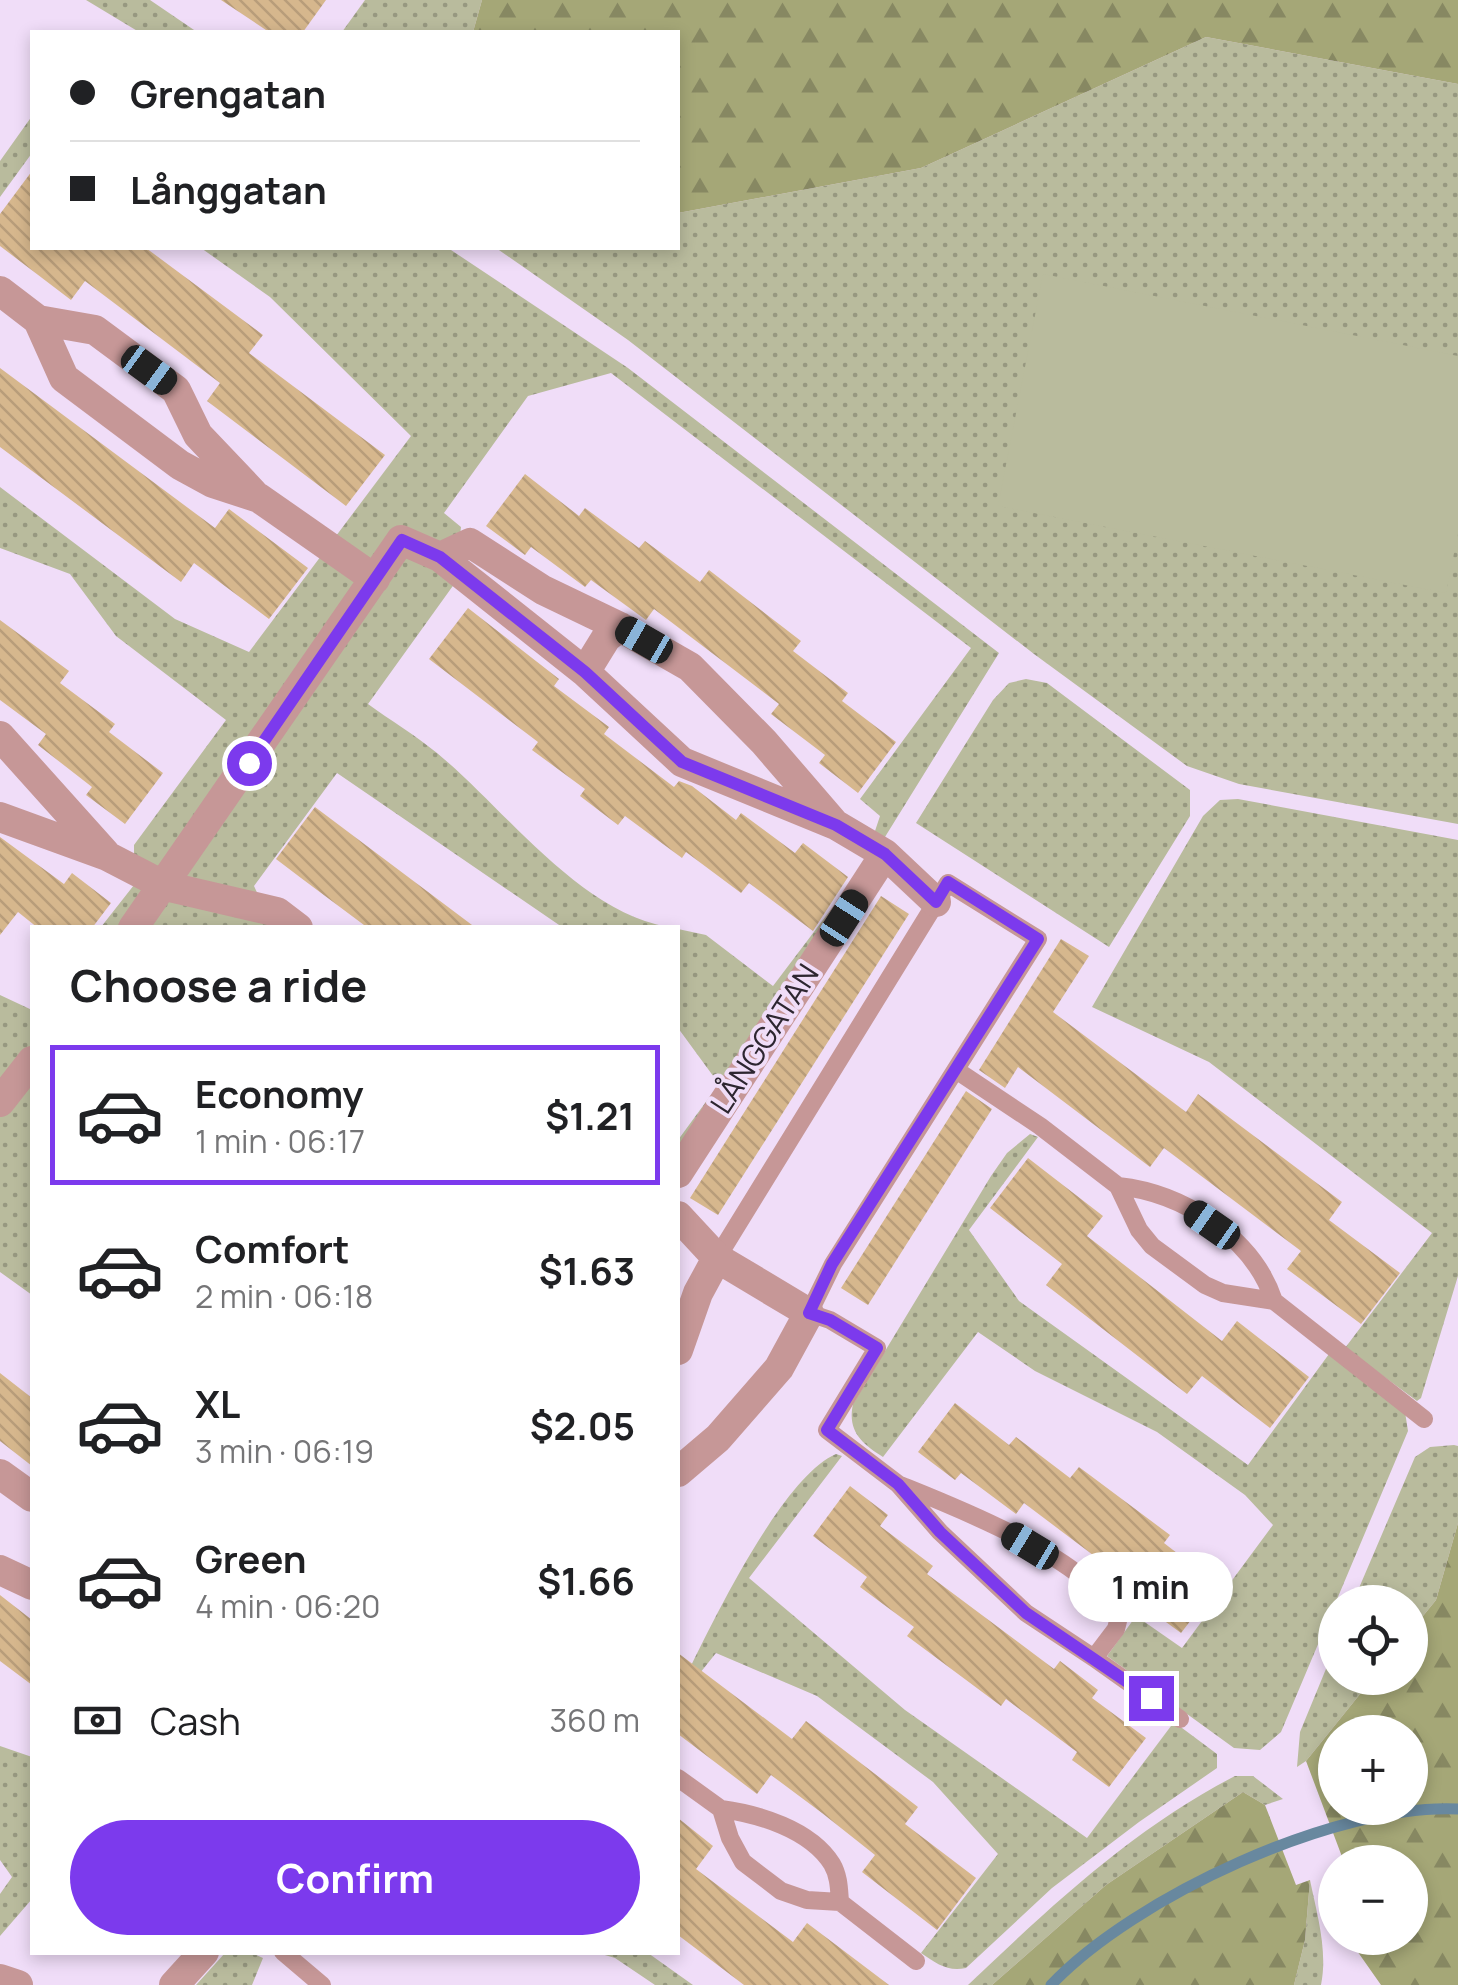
<!DOCTYPE html>
<html lang="en">
<head>
<meta charset="utf-8">
<style>
  :root { --surface:#fff; --page:#f6f6f6; --text:#202124; --muted:#757577; --line:#e0e0e0; --accent:#7c3aed }
  body { margin:0; font-family:Manrope,sans-serif; background:var(--page); color:var(--text); height:100vh; display:flex; flex-direction:column; font-size:38px; white-space:nowrap }
  * { box-sizing:border-box; margin:0 }
  p { font-size:32px; color:var(--muted) }
  .icon { flex:none; width:55px; height:55px; fill:none; stroke:currentColor; stroke-width:2; stroke-linecap:round; stroke-linejoin:round }
  .map { position:relative; flex:1; overflow:hidden }
  .details { position:absolute; left:30px; top:925px; width:650px; height:1030px; display:flex; flex-direction:column; background:var(--surface); border-radius:0px; box-shadow:0 5px 15px #0003 }
  .details>* { flex:none }
  .banner { position:absolute; left:30px; top:30px; width:650px; height:220px; border-radius:0px; box-shadow:0 5px 15px #0003; display:grid; align-content:center; height:220px; padding:0 40px; background:var(--surface) }
  .fabs { position:absolute; left:1318px; top:1585px; display:grid; gap:20px }
  .fabs a { display:grid; place-items:center; width:110px; height:110px; border-radius:50%; background:var(--surface); box-shadow:0 5px 15px #0003; font-size:50px }
  .end { position:absolute; width:45px; height:45px; margin:-22px; border:12px solid #7c3aed; background:#fff; box-shadow:0 0 0 5px #fff }
  .from { border-radius:50% }
  .bubble { position:absolute; height:70px; border-radius:35px; background:var(--surface); box-shadow:0 5px 15px #0003; font-size:32px; font-weight:700; line-height:70px; text-align:center }
  .car { position:absolute; width:30px; height:60px; margin:-30px -15px; border-radius:12px; box-shadow:0 0 8px 2px #0007; background:linear-gradient(#222 24%,#8ab4d8 0 40%,#222 0 76%,#8ab4d8 0 86%,#222 0) }
  .banner b { display:flex; align-items:center; gap:35px; height:95px; font-size:38px }
  .banner b+b { border-top:2px solid var(--line) }
  .banner i { width:25px; height:25px; background:var(--text) }
  ul { padding:0; list-style:none }
  li { display:flex; align-items:center; gap:30px; height:140px; margin:0 20px 15px; padding:0 20px; border:5px solid transparent; border-radius:0px }
  li div { flex:1 }
  li b { display:block; font-size:38px }
  li em { font-style:normal; font-weight:700 }
  li.active { border-color:var(--accent) }
  li>.icon { width:90px; height:90px; stroke-width:1.5 }
  h2 { padding:0 40px; font-size:45px; line-height:120px }
  .pay { display:flex; align-items:center; gap:25px; height:110px; padding:0 40px; font-size:38px }
  .pay p { margin-inline-start:auto }
  .primary-button { display:flex; gap:20px; margin-top:auto; padding:20px 40px }
  .primary-button a { flex:1; height:115px; border-radius:60px; background:var(--accent); color:#fff; font-size:40px; font-weight:700; line-height:115px; text-align:center }
  .map>svg:first-child { display:block }
  .grass { fill:url(#grass-dots) }
  .forest { fill:url(#forest-firs); fill-rule:evenodd }
  .pitch { fill:#b9bb9d }
  .lines { fill:none; stroke-linecap:round; stroke-linejoin:round }
  .stream { stroke:#68889f; stroke-width:11 }
  .building { fill:url(#building-back-hatch) }
  .lane { stroke:#c69797; stroke-width:18 }
  .street { stroke:#c69797; stroke-width:30 }
  .route { stroke:#7c3aed; stroke-width:12 }
  .labels { text-anchor:middle; stroke-width:8; stroke-linejoin:round; paint-order:stroke }
  .street-label { font-size:30px; fill:#2d2630; stroke:#f0ddf8 }
</style>
</head>
<body>
<div class="map">
<svg width="1458" height="1985" viewBox="0 0 1458 1985">
  <defs>
    <pattern id="grass-dots" width="8" height="8" patternUnits="userSpaceOnUse" patternTransform="scale(2.5)"><rect width="8" height="8" fill="#b9bb9d"/><path d="M2 2h.1M6 6h.1" fill="none" stroke="#979880" stroke-width="1.8" stroke-linecap="round"/></pattern>
    <pattern id="forest-firs" width="22" height="20" patternUnits="userSpaceOnUse" patternTransform="scale(2.5)"><rect width="22" height="20" fill="#a5a777"/><path d="M5 1l3.5 6h-7zM16 11l3.5 6h-7z" fill="#878862"/></pattern>
    <pattern id="building-back-hatch" width="6" height="6" patternUnits="userSpaceOnUse" patternTransform="scale(2.5)"><rect width="6" height="6" fill="#d6b78d"/><path d="M-1 5l2 2M0 0l6 6M5-1l2 2" fill="none" stroke="#b89d7a"/></pattern>
  </defs>
  <rect width="100%" height="100%" fill="#f0ddf8"/>
  <path class="grass" d="M86 0H150L197 32H139Z
    M365 0H482L473 32H342Z
    M1206 37 1458 84V824L1239 784 1187 766 1034 654 628 340 496 248H678V213L921 168Z
    M32 116V153L0 197V161Z
    M201 248H448L628 368 999 653 849 895 678 1157V1140L719 1084 678 1028V929L706 935 773 986 863 867 880 816 860 799 971 648 611 373 528 396 444 513 461 527 455 583 368 704C390 720 415 735 437 753 505 809 577 910 667 927H562L337 773 254 886 272 925 270 927H101L134 885V845L226 720 116 636 70 574 0 548V487L175 619 249 652 411 436 270 297Z
    M1026 679 1047 683 1190 790V816L1109 947 916 823 993 700 1009 683Z
    M1238 799 1458 840V1276L1421 1398 1417 1401 1345 1348 1432 1233 1209 1062 1092 1007 1203 816 1220 800Z
    M0 995 32 1010V1295L0 1272Z
    M1030 1134 1038 1137 969 1230 1019 1301 1248 1465 1329 1354 1405 1412 1408 1431 1281 1732 1260 1750 1234 1748 1107 1656 1136 1616 1182 1648 1273 1525 1245 1495 1157 1432 1035 1371 978 1332 883 1457C862 1444 847 1431 853 1404L991 1176 1007 1153Z
    M1454 1445 1458 1446V1523L1436 1600 1410 1632V1602H1353L1415 1457 1430 1447Z
    M836 1454 842 1456 749 1578 905 1710 1087 1838 1174 1722 1217 1754V1768L1139 1822 1052 1888 966 1968C948 1972 937 1964 921 1953L998 1854 933 1782 817 1696 716 1653 692 1683 685 1678C712 1623 782 1477 836 1454Z
    M1335 1647V1678H1373L1306 1761 1297 1767 1300 1732Z
    M0 1746 32 1757V1899L0 1936V1894L12 1877 0 1860Z
    M1235 1776H1253L1283 1799 1265 1805 1243 1792 1106 1885 992 1985H968C1050 1907 1134 1828 1235 1776Z
    M1310 1880C1317 1914 1328 1951 1321 1985H1294L1305 1940Z
    M225 1953H252L263 1958 252 1985H196Z
    M598 1953H648L693 1985H655L615 1958Z"/>
  <path class="forest" d="M482 0H1458V84L1206 37 921 168 678 213V32H473Z
    M1458 1523V1985H1381L1348 1938H1410V1862H1344L1306 1761 1373 1678H1410V1632L1436 1600ZM1335 1732H1410V1808H1335Z
    M1243 1792 1265 1805 1296 1885 1310 1880 1305 1940 1294 1985H992L1106 1885Z"/>
  <path class="pitch" d="M1043 274 1458 356V533L1446 593 998 506Z"/>
  <g class="lines">
    <path class="stream" d="M1051 1985C1134 1897 1337 1803 1458 1809"/>
  </g>
  <path class="building" d="M221 0H326L303 32H269Z
    M32 171V248H146L263 335 249 353 385 455 346 506 207 401 220 383 85 281 71 300 0 246V214Z
    M0 368 215 528 229 509 308 568 269 619 194 563 181 582 0 447Z
    M525 474 579 516 585 508 639 548 645 541 700 582 709 570 801 641 793 651 848 693 842 701 896 742 858 793 819 763 825 755 771 714 779 704 654 609 646 620 591 580 585 587 531 547 525 555 486 526Z
    M468 608 559 679 554 686 609 727 604 734 674 787 679 781 692 786 736 820 741 813 795 853 803 843 848 877 813 931 749 883 741 893 686 852 682 858 625 816 618 825 580 796 585 789 532 750 538 742 429 659Z
    M0 620 69 671 60 683 115 724 109 732 163 773 125 824 86 795 92 787 38 745 46 734 0 700Z
    M315 807 476 928H368L301 878 276 859Z
    M0 837 64 884 72 873 111 903 92 928H38L18 912 0 935Z
    M881 896 909 914 718 1215 690 1198Z
    M1061 939 1089 956 1053 1012 1186 1112 1198 1094 1342 1202 1329 1220 1400 1273 1361 1324 1287 1269 1301 1251 1164 1148 1150 1167 1018 1067 1005 1088 979 1070Z
    M966 1091 992 1109 868 1305 841 1288Z
    M1028 1158 1103 1216 1087 1236 1222 1341 1237 1321 1309 1377 1270 1428 1202 1376 1187 1394 1046 1285 1062 1264 990 1208Z
    M0 1373 32 1398V1466L0 1441Z
    M955 1403 1009 1445 1016 1437 1070 1478 1079 1467 1170 1535 1164 1543 1218 1585 1181 1633 1144 1606 1150 1598 1024 1503 1016 1514 961 1473 955 1480 918 1452Z
    M850 1486 888 1515 880 1526 933 1566 927 1574 1054 1669 1060 1661 1098 1690 1092 1698 1146 1738 1109 1787 1072 1760 1077 1752 1006 1699 1001 1706 907 1636 914 1627 860 1587 867 1577 813 1536Z
    M0 1595 32 1620V1685L0 1661Z
    M678 1653 792 1739 806 1721 918 1807 905 1824 976 1878 937 1930 862 1872 875 1855 822 1813 771 1775 757 1794 678 1734Z
    M678 1818 713 1846 696 1869 793 1942 807 1923 889 1985H744L678 1935Z"/>
  <g class="lines">
    <path class="lane" d="M956 1070 1040 1126 1118 1186 1139 1230 1152 1246 1205 1285 1223 1293 1274 1301 1424 1419
      M1118 1186C1183 1193 1253 1237 1274 1301
      M717 1258 948 883 1038 939 833 1264 809 1313 830 1320 877 1348 827 1430 898 1484 940 1532 1026 1613 1094 1658 1116 1629 1118 1621C1096 1561 955 1507 898 1484
      M1094 1658 1180 1719
      M678 1778 721 1809 730 1838 743 1862 781 1891 807 1900 840 1902 916 1961
      M721 1809C758 1814 810 1829 832 1864 839 1876 839 1889 840 1902
      M283 1952 322 1985"/>
    <path class="street" d="M0 291 38 320 64 378 180 465 213 483 259 498 375 579
      M38 320 95 330 176 390 198 435 253 493
      M440 557 470 543 543 590 620 627 690 667 764 742 833 822
      M585 672 606 638 620 627
      M0 736 105 853
      M0 817 107 856 165 886 277 912 298 928
      M133 928 401 540 440 557 585 672 682 762 836 825 885 854 936 902
      M0 1102 32 1061
      M678 1173 885 854
      M678 1216 717 1258
      M678 1350 698 1293 717 1258 809 1313 779 1368 718 1438 678 1472
      M0 1474 32 1497
      M0 1570 32 1585
      M0 1979 18 1985
      M174 1985 204 1952"/>
  </g>
  <g class="lines">
    <path class="route" d="M249 763 402 540 440 557 585 672 682 762 836 825 885 854 936 902 948 882 1038 939 832 1264 809 1313 830 1320 877 1348 827 1430 898 1484 940 1532 1026 1613 1151 1698"/>
  </g>
  <g class="labels">
    <g class="street-label">
      <text transform="translate(765 1039) rotate(-57)" y="10">LÅNGGATAN</text>
    </g>
  </g>
</svg>
<div class="fabs">
<a><svg class="icon" aria-label="locate" viewBox="0 0 24 24"><circle cx="12" cy="12" r="6"/><path d="M12 2v4M12 18v4M2 12h4M18 12h4"/></svg></a>
<a>+</a>
<a>−</a>
</div>
<i class="end from" style="left:249px;top:763px"></i>
<i class="end" style="left:1151px;top:1698px"></i>
<div class="bubble" style="left:1068px;top:1552px;width:165px">1 min</div>
<i class="car" style="left:149px;top:370px;rotate:126deg"></i>
<i class="car" style="left:644px;top:640px;rotate:300deg"></i>
<i class="car" style="left:844px;top:918px;rotate:33deg"></i>
<i class="car" style="left:1212px;top:1225px;rotate:305deg"></i>
<i class="car" style="left:1030px;top:1546px;rotate:301deg"></i>
<div class="banner">
<b><i class="from"></i>Grengatan</b>
<b><i></i>Långgatan</b>
</div>
<section class="details">
<h2>Choose a ride</h2>
<ul>
<li class="active"><svg class="icon" aria-label="car" viewBox="0 0 24 24"><path d="M5 17H2v-5l4-1 3-4h7l3 4 3 1v5h-3M9 17h6M6 11h13"/><circle cx="7" cy="17" r="2"/><circle cx="17" cy="17" r="2"/></svg><div><b>Economy</b><p>1 min · 06:17</p></div><em>$1.21</em></li>
<li><svg class="icon" aria-label="car" viewBox="0 0 24 24"><path d="M5 17H2v-5l4-1 3-4h7l3 4 3 1v5h-3M9 17h6M6 11h13"/><circle cx="7" cy="17" r="2"/><circle cx="17" cy="17" r="2"/></svg><div><b>Comfort</b><p>2 min · 06:18</p></div><em>$1.63</em></li>
<li><svg class="icon" aria-label="car" viewBox="0 0 24 24"><path d="M5 17H2v-5l4-1 3-4h7l3 4 3 1v5h-3M9 17h6M6 11h13"/><circle cx="7" cy="17" r="2"/><circle cx="17" cy="17" r="2"/></svg><div><b>XL</b><p>3 min · 06:19</p></div><em>$2.05</em></li>
<li><svg class="icon" aria-label="car" viewBox="0 0 24 24"><path d="M5 17H2v-5l4-1 3-4h7l3 4 3 1v5h-3M9 17h6M6 11h13"/><circle cx="7" cy="17" r="2"/><circle cx="17" cy="17" r="2"/></svg><div><b>Green</b><p>4 min · 06:20</p></div><em>$1.66</em></li>
</ul>
<div class="pay"><svg class="icon" aria-label="cash" viewBox="0 0 24 24"><path d="M3 7h18v10H3z"/><circle cx="12" cy="12" r="2"/></svg>Cash<p>360 m</p></div>
<div class="primary-button"><a>Confirm</a></div>
</section>
</div>
</body>
</html>
